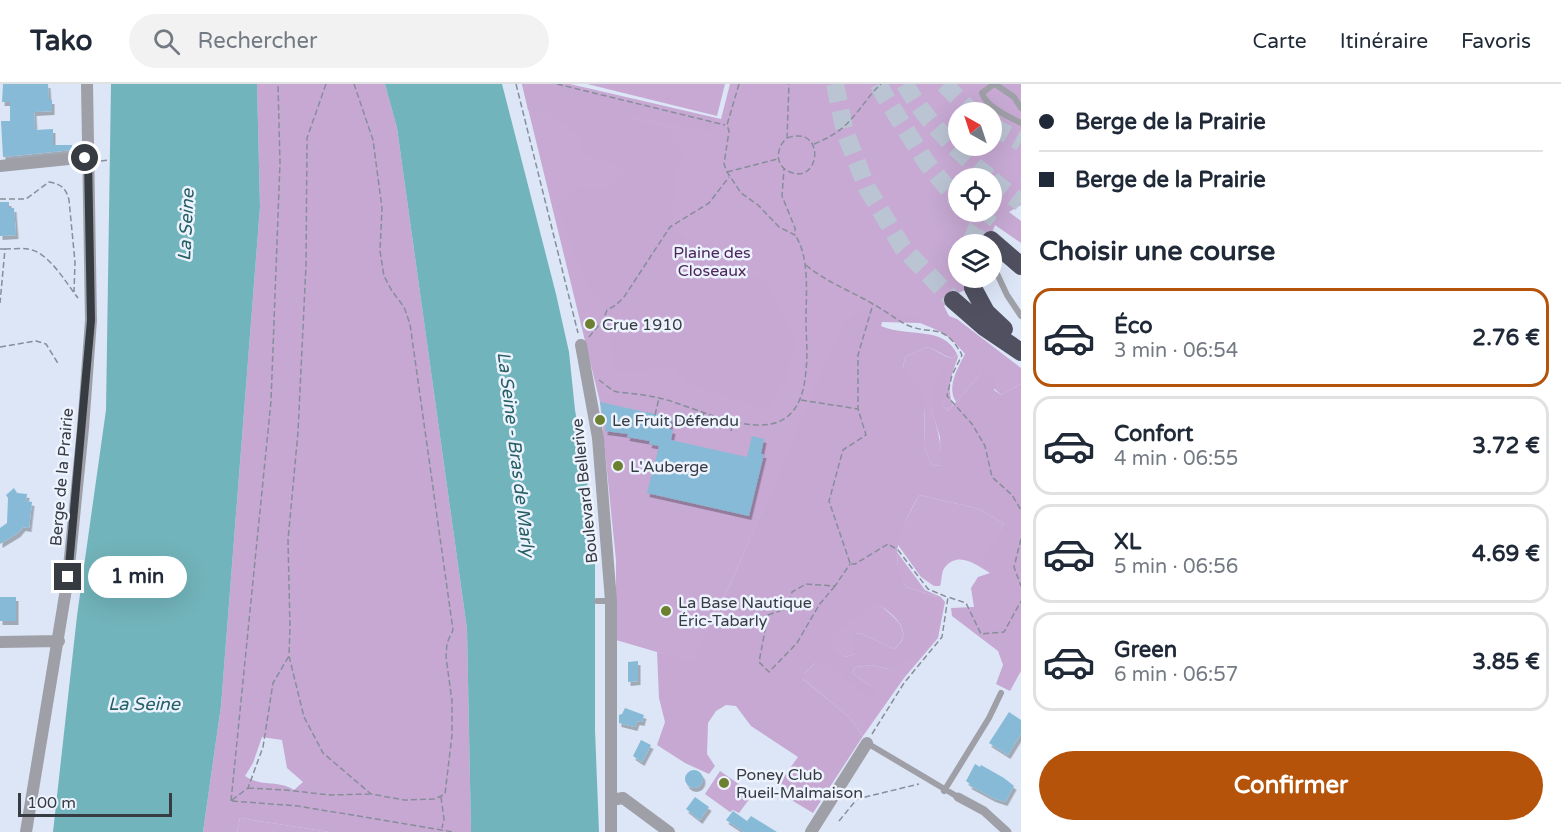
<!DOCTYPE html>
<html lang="fr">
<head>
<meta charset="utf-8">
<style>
  :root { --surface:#fff; --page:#f2f2f3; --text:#1f2937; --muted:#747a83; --line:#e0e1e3; --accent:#b45309 }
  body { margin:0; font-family:"Varela Round",sans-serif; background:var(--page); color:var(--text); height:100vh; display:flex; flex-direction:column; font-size:22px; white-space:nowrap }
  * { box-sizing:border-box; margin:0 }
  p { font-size:20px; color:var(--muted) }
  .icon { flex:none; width:33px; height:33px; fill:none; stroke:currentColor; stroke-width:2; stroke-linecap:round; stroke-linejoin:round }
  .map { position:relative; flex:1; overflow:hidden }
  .details { display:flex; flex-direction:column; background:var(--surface); width:540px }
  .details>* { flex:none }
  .banner { display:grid; align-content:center; height:132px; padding:0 18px; background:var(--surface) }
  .needle { width:39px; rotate:321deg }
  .buttons { position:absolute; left:948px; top:18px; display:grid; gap:12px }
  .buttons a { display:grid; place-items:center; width:54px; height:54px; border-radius:50%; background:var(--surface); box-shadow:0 6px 24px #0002; font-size:30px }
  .scale { position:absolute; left:18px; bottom:15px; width:154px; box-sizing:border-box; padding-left:6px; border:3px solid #373b42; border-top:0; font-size:16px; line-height:21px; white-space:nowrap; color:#373b42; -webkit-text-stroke:4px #edf3fe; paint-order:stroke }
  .end { position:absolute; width:27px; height:27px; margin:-14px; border:8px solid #373b42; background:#fff; box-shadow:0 0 0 3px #fff }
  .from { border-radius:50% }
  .bubble { position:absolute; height:42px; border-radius:21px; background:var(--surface); box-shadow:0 6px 24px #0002; font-size:20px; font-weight:800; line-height:42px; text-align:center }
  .banner b { display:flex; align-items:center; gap:21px; height:57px; font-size:22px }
  .banner b+b { border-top:2px solid var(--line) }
  .banner i { width:15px; height:15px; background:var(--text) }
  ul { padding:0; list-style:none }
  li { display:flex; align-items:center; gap:18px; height:99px; margin:0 12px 9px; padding:0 6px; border:3px solid var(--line); border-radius:18px }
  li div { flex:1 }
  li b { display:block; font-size:22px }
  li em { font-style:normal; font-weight:800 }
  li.current { border-color:var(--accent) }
  li>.icon { width:54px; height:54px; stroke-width:1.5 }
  h2 { padding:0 18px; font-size:27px; line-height:72px }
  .action { display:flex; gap:12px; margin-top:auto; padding:12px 18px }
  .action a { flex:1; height:69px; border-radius:36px; background:var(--accent); color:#fff; font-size:24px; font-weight:800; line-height:69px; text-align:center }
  header { display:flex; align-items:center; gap:36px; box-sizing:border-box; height:84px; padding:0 30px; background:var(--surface); border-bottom:2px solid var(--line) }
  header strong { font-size:28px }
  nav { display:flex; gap:33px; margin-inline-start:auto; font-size:21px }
  .search { width:420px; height:54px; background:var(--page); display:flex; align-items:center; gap:15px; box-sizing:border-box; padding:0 21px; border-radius:33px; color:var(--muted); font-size:22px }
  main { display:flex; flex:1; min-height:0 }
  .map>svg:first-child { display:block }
  .green { fill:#c7a9d3; fill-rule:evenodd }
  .forest { fill:#c6a8d3; fill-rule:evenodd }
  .water { fill:#72b4bb }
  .building { fill:#86bad6; filter:url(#shadow) }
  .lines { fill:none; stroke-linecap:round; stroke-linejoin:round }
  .motorway-tunnel { stroke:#bbc4d3; stroke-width:18; stroke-dasharray:18 9; stroke-linecap:butt }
  .path { stroke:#878e9a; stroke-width:1.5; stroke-dasharray:6 3; stroke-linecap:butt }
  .service { stroke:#9f9fa7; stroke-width:6 }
  .pedestrian { stroke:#9f9fa7; stroke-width:9 }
  .minor { stroke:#9f9fa7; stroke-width:12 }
  .motorway { stroke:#515060; stroke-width:18 }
  .route { stroke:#373b42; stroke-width:8 }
  .poi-dot { fill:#6d802f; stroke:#edf3fe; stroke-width:2 }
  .labels { text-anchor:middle; stroke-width:5; stroke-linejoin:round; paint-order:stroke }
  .park-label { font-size:16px; fill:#4c265a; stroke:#edf3fe }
  .poi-label { font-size:16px; fill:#373b42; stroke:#edf3fe; text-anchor:start }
  .street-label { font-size:16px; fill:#373b42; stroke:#edf3fe }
  .water-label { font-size:18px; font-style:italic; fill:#265f64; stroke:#edf3fe }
</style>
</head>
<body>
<header>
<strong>Tako</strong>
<div class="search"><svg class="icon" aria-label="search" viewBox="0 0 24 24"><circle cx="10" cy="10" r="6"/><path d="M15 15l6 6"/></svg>Rechercher</div>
<nav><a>Carte</a><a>Itinéraire</a><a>Favoris</a></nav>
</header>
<main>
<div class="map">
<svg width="1021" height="748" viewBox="0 0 1021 748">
  <defs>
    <filter id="shadow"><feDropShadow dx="2.5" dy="4" stdDeviation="0" flood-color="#0004"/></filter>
  </defs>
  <rect width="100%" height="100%" fill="#dce6f7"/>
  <path class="green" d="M522 0H570L721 35 730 0H1021V121L1009 128 1021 137V159L995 141 988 160H958V194H981L982 199 958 209 944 222 949 232 957 235 1021 284V300L1001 311 980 291 956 318C946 303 958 284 965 270 950 252 941 247 920 239V234L852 229 846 234 731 499 691 578 616 556V476L600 318ZM958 28H992V62H958ZM958 94H992V128H958Z
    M587 0H725L717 32Z
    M926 263C936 265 943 273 953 274L957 270 958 273C952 290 946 304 953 321L948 327 943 322 942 310 947 292 931 325C938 345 942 361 941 381L932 382 924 363 925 326 903 284 905 273Z
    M919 411 980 425 1004 440 984 474 990 489C978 482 959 466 945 483 941 488 942 496 940 502H934L921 493 898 461 899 449Z
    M897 468 925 506 941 513 945 518 938 554 904 594 863 652 849 633 802 594 805 589 815 579H826L871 602 852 589 855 583 871 581 887 585 937 513 906 503 898 490Z
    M874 516C889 530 918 546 894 565L862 550 855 549V570L846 573 826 558Z
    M720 687 753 710 739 729 733 726 730 728 705 710Z
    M240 734 329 748H237Z"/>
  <path class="forest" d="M257 0H385L397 44 467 545 471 748H329L240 734 237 748H203L221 622 260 123ZM262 653 282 656 287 684 303 698 294 706C275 695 263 704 245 692L253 679Z
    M522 0H545L714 34 715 48 636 32 629 35 672 46 670 55 685 68 675 87 671 142 688 156 721 166 738 186 766 198 785 233 795 257 785 297 767 325 689 300 672 283 616 288 611 265 609 227 590 207 557 122 578 102 604 107 627 89 620 81 587 73 579 61 580 52 546 27 528 26Z
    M889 226 920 234V239L882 238 881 242C909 254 943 241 957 270L953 274C943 272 936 265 926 263L905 273 903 284 916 300 925 317 924 363 932 382 941 381 940 353 931 325V304L943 284 947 285C948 298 942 309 943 322L948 327 980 291 997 292 994 306 1001 311 1021 300V587L1010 607 996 600 1003 581 998 567 952 532 951 524 974 523 971 504 978 493 990 489 984 482 983 474 1004 440 980 425 919 411C902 441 887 471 906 503L937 513 943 522 938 541 927 561 918 572 887 585 871 581 855 583 852 589 871 602 877 611 870 615 826 579H815L805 589 803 595 849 633 863 652 813 729 783 711 778 701 798 673 751 642 736 622 726 621 716 627 708 639 707 670 715 682 709 690 685 679 657 661 665 638 659 614 657 568 691 577 731 499 845 234 852 229ZM874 517C890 528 918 547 894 565L862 550 855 549 852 553C852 559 855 563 855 570L846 573 827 558Z"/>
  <path class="water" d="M111 0H257L260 123 221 622 203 748H53L77 532 106 326Z
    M385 0H502L556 210 569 268 575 326 587 395 595 473V646L599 748H471L467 545 397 44Z"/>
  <path class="building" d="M3 0H48L49 16H52V27L34 28 35 46 53 45V61H72V66L3 73 1 37H10V18H2Z
    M0 118H9V124H14L16 151 0 152Z
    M600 318 672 334 669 345 673 346 671 356 747 373 752 352 764 355 761 370H764L749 432 647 409 659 362 649 360 650 357 627 353 628 350 605 347 606 339H604Z
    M14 404 17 409 27 410 26 417 32 418 29 444 23 443 18 449 0 460V444L7 439 8 414 6 411Z
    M0 513H16V537H0Z
    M638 577V597L628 598V578Z
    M625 624 644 631 642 638 637 637 635 643 619 639V631L622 630Z
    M1009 628 1021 636V650L1008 671 989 659Z
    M641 656 651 661 642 678 633 672Z
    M975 680 980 683 981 681 1004 694 1014 702 1005 718 993 714 969 701 970 700 966 697Z
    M685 695a9 9 0 1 1 18 0a9 9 0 1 1-18 0Z
    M695 713 709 723 700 736 686 725Z
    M733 727 747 737 751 732 777 748H744L726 736Z"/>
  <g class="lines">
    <path class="motorway-tunnel" d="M835 0 845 48 867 104 903 164 953 216
      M879 0 884 11 926 78 958 117
      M905 0C926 38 957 67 990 94
      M944 0 972 28
      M992 42 1021 58
      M992 96 1021 119
      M970 160 977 144 990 128"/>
    <path class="path" d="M326 0 307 54 306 181 298 348 288 456 290 543 289 572 304 633 323 669 371 710 404 716 435 715 445 710 452 651V617L446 573 447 559 453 546 410 240 404 223 392 207 384 192 380 167 382 124 373 56 354 0
      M516 0 578 249
      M557 0 725 41
      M739 0 727 41 729 47 724 80 727 88 741 109 758 121 779 143 795 151V144L782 112 784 85
      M787 54C826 40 821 101 790 88 774 82 776 63 787 54L789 0
      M814 60C829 54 843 46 853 33 863 22 870 10 881 0
      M101 77 110 76
      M727 88 777 75
      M0 115H26L49 98C61 100 66 104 69 116L75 178 74 208
      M0 165H5L0 219
      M5 165C12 165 21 164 28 165 49 168 66 199 78 214
      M806 181C826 198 851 207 873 220 884 226 894 234 905 240 931 253 943 236 962 271L952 291 947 312 972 340 985 362 992 393 1012 411 1021 426
      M589 253 603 236 607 226 616 221 624 213 670 143 709 119 729 93
      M0 263 36 257 46 260 59 281
      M599 296C603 299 609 304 614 307 620 309 629 309 636 310 650 312 663 314 676 319 728 336 800 372 806 286 808 269 806 252 806 236 806 210 810 173 795 151
      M801 316 858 325
      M655 331 659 314
      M701 341 704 329
      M731 347 733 339
      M1021 455 1014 483 1021 502
      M850 479 829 417 843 366 866 351 858 325V271L873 220
      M851 480H855L888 460 898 466 928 505 947 513
      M835 502 819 521 797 559 769 588 759 578 768 531 788 524 792 508 806 500 835 502 850 480
      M872 650 904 599 942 553 948 513 966 519 981 550 1004 548 1021 517
      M248 704 286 706 329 711 370 710
      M441 713 444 735 442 744
      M232 716 248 704 263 663 273 599 289 572
      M231 717 271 317 280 79 278 0
      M232 717 298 722 454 748
      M839 737 857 715 919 700"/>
    <path class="service" d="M994 0 982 9C987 24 1008 32 1021 39
      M995 0 1014 13 1021 24
      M992 179 1007 211 1021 232
      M597 517H611
      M867 659 958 713
      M944 707 989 634 1001 609"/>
    <path class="pedestrian" d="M958 713 984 727 1007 748"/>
    <path class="minor" d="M0 82 88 73
      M581 261 598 354 611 517V748
      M0 558 59 557
      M611 716 623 714 669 748
      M26 748 68 493 83 344 91 236 87 0
      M811 748 867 659"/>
    <path class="motorway" d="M991 156 1021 182
      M973 204 986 228 1004 245
      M953 216 984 243 1021 268"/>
  </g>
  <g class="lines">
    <path class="route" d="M68 493 91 236 88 74H85"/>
  </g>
  <g class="poi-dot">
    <circle cx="590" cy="240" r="6"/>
    <circle cx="600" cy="336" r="6"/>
    <circle cx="618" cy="382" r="6"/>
    <circle cx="666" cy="527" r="6"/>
    <circle cx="724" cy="699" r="6"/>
  </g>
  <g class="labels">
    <g class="park-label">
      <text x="712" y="174">Plaine des<tspan x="712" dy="18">Closeaux</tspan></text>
    </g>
    <g class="poi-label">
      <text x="602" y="246">Crue 1910</text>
      <text x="612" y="342">Le Fruit Défendu</text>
      <text x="630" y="388">L'Auberge</text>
      <text x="678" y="524">La Base Nautique<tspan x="678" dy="18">Éric-Tabarly</tspan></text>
      <text x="736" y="696">Poney Club<tspan x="736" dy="18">Rueil-Malmaison</tspan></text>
    </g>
    <g class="street-label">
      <text transform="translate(61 393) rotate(-85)" y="6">Berge de la Prairie</text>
      <text transform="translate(584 407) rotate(-96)" y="6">Boulevard Bellerive</text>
    </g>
    <g class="water-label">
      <text transform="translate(186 141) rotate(-87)" y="6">La Seine</text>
      <text transform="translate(516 370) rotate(83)" y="6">La Seine - Bras de Marly</text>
      <text x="144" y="626">La Seine</text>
    </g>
  </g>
</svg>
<div class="buttons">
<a><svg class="needle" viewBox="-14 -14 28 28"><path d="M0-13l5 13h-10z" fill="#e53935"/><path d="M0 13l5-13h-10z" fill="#747a83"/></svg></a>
<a><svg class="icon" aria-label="locate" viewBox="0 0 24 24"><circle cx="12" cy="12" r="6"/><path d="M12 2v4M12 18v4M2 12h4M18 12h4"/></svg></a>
<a><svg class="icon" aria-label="layers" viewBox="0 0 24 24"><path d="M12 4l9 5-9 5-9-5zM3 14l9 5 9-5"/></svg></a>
</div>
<div class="scale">100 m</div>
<i class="end from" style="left:85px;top:74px"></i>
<i class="end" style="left:68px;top:493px"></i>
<div class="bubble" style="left:88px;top:472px;width:99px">1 min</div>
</div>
<section class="details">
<div class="banner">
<b><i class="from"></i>Berge de la Prairie</b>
<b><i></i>Berge de la Prairie</b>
</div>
<h2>Choisir une course</h2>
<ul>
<li class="current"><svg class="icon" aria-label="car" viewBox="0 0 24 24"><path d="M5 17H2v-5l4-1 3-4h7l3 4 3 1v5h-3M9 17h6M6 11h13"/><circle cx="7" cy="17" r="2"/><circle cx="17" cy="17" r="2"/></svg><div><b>Éco</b><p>3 min · 06:54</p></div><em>2.76 €</em></li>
<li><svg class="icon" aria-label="car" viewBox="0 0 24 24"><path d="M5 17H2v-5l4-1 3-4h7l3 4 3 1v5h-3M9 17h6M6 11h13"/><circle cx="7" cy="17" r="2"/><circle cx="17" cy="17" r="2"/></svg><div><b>Confort</b><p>4 min · 06:55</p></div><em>3.72 €</em></li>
<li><svg class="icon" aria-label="car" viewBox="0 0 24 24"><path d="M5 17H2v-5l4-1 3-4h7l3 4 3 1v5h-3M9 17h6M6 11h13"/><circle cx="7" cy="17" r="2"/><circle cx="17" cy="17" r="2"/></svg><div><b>XL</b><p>5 min · 06:56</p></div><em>4.69 €</em></li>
<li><svg class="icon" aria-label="car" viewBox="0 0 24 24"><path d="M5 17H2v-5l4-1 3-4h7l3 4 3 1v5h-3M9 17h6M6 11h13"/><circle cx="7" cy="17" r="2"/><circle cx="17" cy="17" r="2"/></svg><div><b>Green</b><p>6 min · 06:57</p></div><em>3.85 €</em></li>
</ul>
<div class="action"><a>Confirmer</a></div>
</section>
</main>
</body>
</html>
